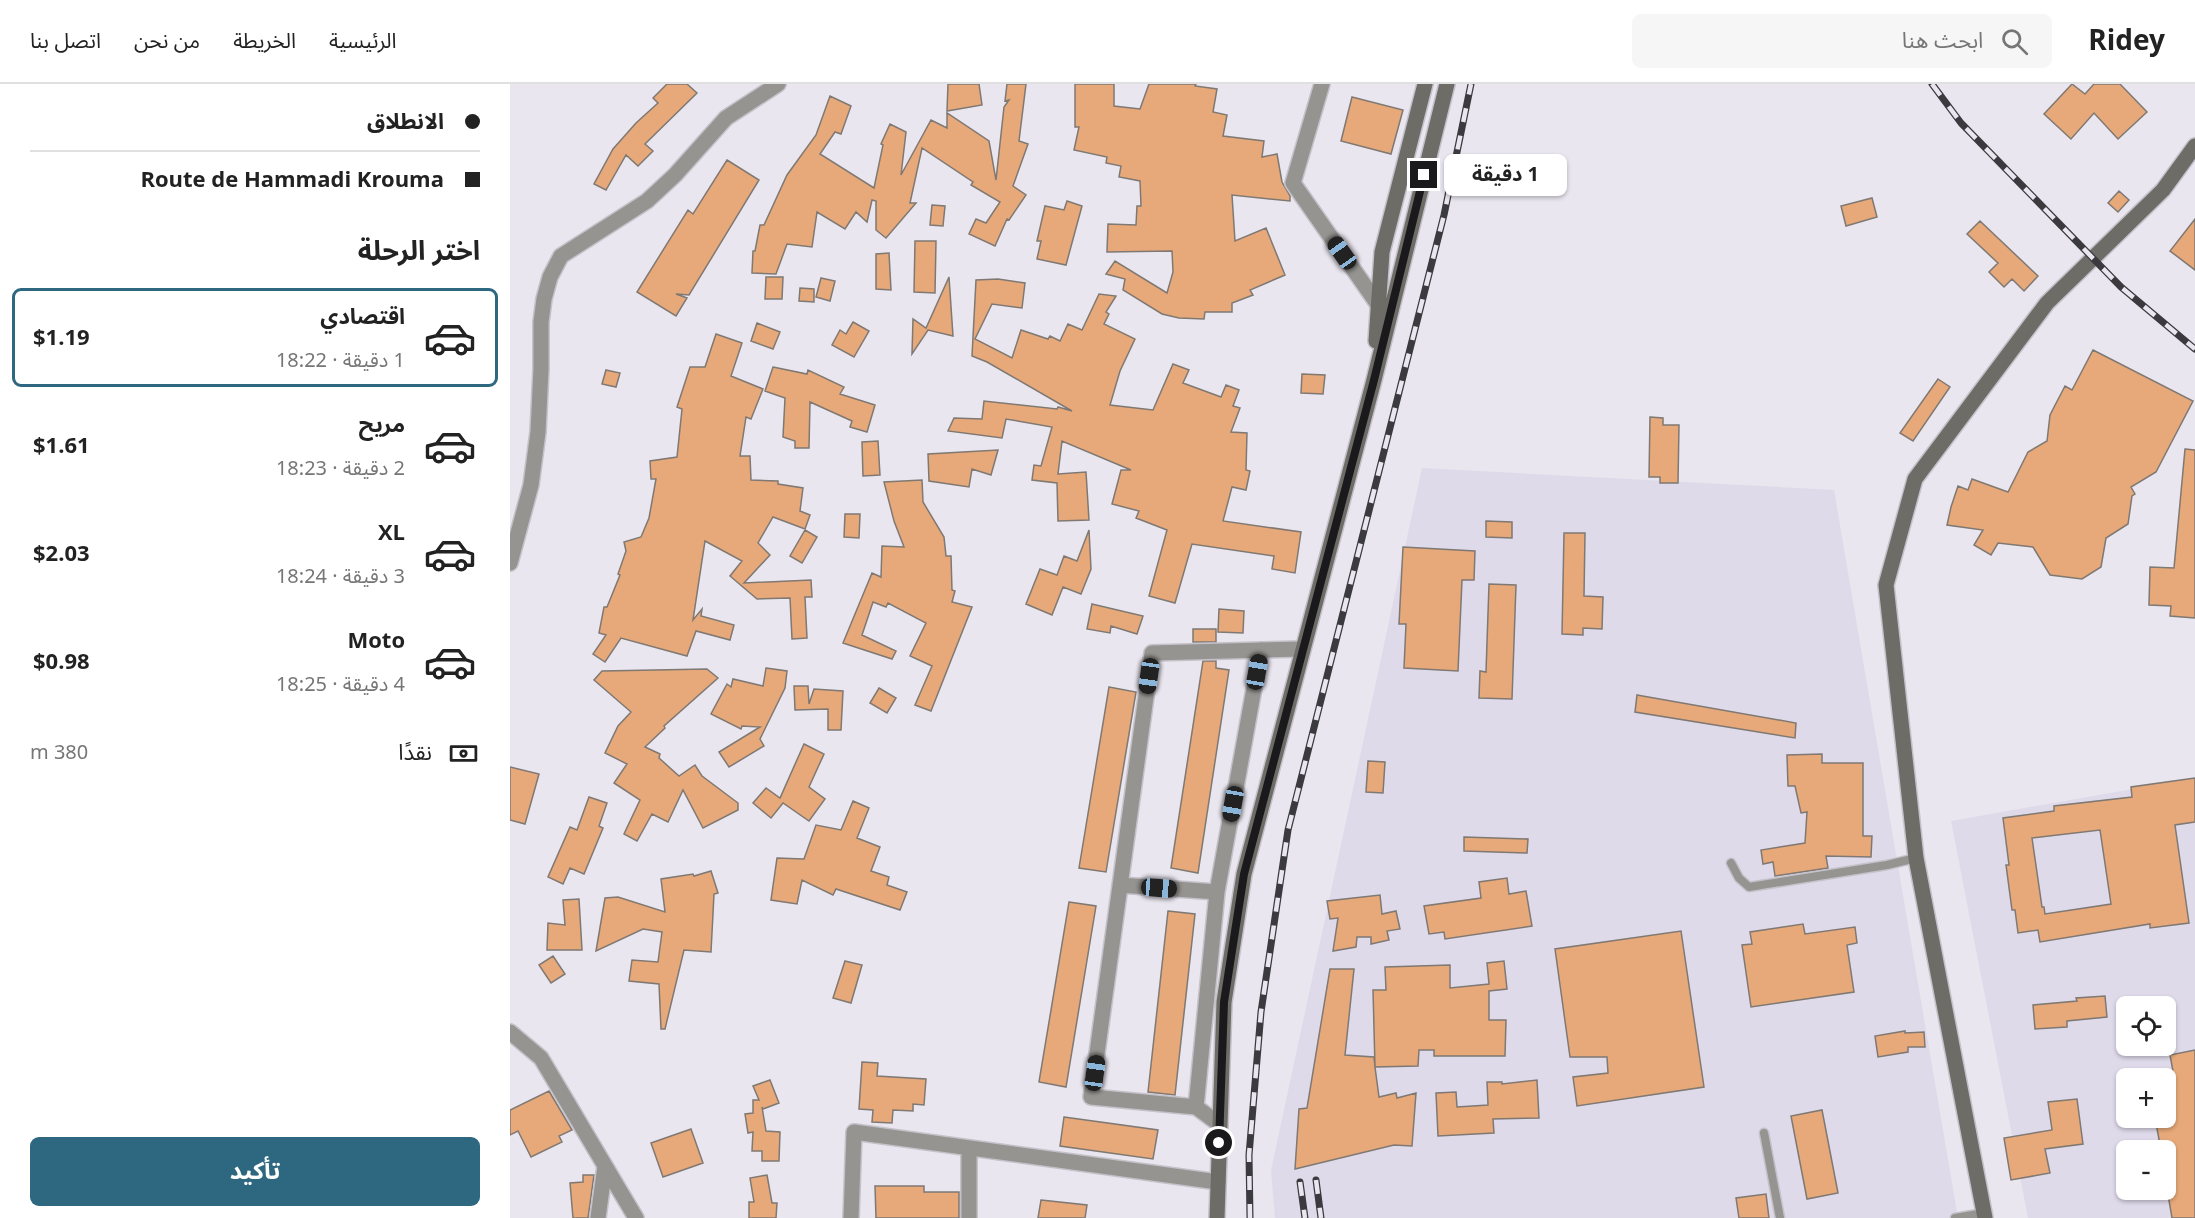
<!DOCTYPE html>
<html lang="ar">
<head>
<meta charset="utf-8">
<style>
  :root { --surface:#fff; --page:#f6f6f6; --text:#222; --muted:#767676; --line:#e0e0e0; --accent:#2d6780 }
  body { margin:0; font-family:Georgia,"Noto Sans Arabic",serif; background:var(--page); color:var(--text); direction:rtl; height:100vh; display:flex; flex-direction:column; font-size:22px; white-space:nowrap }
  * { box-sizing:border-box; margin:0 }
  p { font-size:20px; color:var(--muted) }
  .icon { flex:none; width:33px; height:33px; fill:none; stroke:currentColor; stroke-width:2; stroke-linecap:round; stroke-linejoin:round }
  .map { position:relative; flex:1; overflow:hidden; direction:ltr }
  .drawer { display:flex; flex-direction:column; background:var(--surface); width:510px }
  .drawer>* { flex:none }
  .banner { display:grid; align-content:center; height:132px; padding:0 30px; background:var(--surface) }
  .controls { position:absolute; left:1606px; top:912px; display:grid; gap:12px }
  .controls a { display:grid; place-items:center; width:60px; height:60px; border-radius:9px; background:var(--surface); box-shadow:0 2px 4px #0004; font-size:30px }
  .end { position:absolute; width:27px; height:27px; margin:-14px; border:8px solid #1a191c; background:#fff; box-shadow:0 0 0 3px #fff }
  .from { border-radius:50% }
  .bubble { position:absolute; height:42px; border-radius:9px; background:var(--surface); box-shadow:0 2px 4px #0004; font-size:20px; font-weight:700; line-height:42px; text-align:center; direction:rtl }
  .car { position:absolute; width:18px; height:36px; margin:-18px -9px; border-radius:8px; box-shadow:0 0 4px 2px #0007; background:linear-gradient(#222 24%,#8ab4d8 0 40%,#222 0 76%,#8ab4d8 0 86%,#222 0) }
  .banner b { display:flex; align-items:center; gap:21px; height:57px; font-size:22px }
  .banner b+b { border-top:2px solid var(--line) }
  .banner i { width:15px; height:15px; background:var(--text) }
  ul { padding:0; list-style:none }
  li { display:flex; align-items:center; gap:18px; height:99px; margin:0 12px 9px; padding:0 18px; border:3px solid transparent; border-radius:9px }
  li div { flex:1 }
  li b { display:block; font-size:22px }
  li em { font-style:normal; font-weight:700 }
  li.on { border-color:var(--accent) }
  li>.icon { width:54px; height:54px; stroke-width:1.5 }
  h2 { padding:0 30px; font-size:27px; line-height:72px }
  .pay { display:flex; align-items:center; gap:15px; height:66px; padding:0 30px; font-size:22px }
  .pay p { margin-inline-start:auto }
  .button { display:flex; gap:12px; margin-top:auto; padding:12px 30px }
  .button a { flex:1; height:69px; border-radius:9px; background:var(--accent); color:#fff; font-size:24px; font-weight:700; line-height:69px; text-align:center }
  header { display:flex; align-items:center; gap:36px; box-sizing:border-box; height:84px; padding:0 30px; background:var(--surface); border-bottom:2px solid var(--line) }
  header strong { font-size:28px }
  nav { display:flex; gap:33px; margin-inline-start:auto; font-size:21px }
  .search { width:420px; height:54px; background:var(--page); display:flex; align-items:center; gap:15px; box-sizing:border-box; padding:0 21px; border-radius:9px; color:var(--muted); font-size:22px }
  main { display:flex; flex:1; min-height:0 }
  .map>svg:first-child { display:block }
  .built { fill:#dfdaea; fill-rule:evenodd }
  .building { fill:#e7a979; stroke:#7f7873; stroke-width:1.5; fill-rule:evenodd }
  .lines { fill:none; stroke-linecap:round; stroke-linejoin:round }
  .lane-casing { stroke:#c4c1c9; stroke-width:11 }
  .street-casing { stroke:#c4c1c9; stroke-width:18 }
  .secondary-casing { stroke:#c4c1c9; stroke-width:18 }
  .lane { stroke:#959490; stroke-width:8 }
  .street { stroke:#959490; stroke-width:15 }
  .secondary { stroke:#6d6c67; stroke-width:15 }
  .rail-casing { stroke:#3b3a3e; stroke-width:7 }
  .rail { stroke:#e9e6ef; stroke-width:4.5; stroke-dasharray:14; stroke-linecap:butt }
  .route { stroke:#1a191c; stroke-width:8 }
</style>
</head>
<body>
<header>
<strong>Ridey</strong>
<div class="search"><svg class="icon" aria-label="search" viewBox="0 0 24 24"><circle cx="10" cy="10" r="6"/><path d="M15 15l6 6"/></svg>ابحث هنا</div>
<nav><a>الرئيسية</a><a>الخريطة</a><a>من نحن</a><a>اتصل بنا</a></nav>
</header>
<main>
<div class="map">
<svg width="1685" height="1134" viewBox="0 0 1685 1134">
  <rect width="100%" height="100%" fill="#e9e6ef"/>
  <path class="built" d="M912 384 1324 406 1448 1134H765L761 1086Z
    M1685 694V1134H1518L1441 737ZM1617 922H1656V962H1617ZM1617 994H1656V1034H1617ZM1617 1066H1656V1106H1617Z"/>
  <path class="building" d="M157 0H177L187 9 135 60 143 67 128 82 116 71 96 106 84 100 103 65 126 39 148 19 143 14Z
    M438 0H469L472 21 437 27Z
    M497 0H516L509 57 518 60 503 102 516 111 499 136 497 135 485 162 459 150 466 135 476 139 490 118 461 101 463 98 412 64 400 119H406L376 154 366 146V117L362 116 357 138 346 128 335 145 307 128 302 163 277 160 266 190 242 189 243 167H245L250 141H254L277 91 306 51 320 12 341 22 331 50 325 48 310 70 364 104 373 61 371 60 380 40 396 48 391 91 421 36 437 44V29L479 57 486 96 494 23 499 16 495 17Z
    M565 0H604V22L630 25 639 0H686L685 2 707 5 703 28 717 31 713 52 754 57 752 73 767 70 772 98 780 112V117L722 111 725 157 756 144 775 191 740 206 743 211 722 219V228H695L694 235 669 234 652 230 613 206 615 195 596 190 605 177 657 209 663 188 662 167 597 168 598 140 626 141 627 122H631L630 97 609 93 611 82 596 79 597 73 564 66 569 43H565Z
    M1562 0 1575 10 1584 0H1610L1637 28 1608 55 1584 29 1561 55 1534 30Z
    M842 13 893 26 881 70 831 57Z
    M217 76 249 96 179 211 166 210 177 214 166 232 127 208 178 126 183 130Z
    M1609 107 1619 116 1608 128 1598 119Z
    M1362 114 1367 133 1336 142 1331 122Z
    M557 117 572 122 556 181 527 175 531 157H527L535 122 554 126Z
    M422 121 435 122 433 142 420 141Z
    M1685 135V186L1660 167Z
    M1470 137 1528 192 1514 207 1502 195 1494 203 1479 188 1488 179 1457 150Z
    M405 157H426L425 209 404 208Z
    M379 169 381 206 366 205V170Z
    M256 193H273L272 215H255Z
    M439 193 443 252 418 246 402 270 403 235 416 244Z
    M311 194 325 197 320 217 306 213Z
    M488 195 515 199 512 224 482 220 465 255 502 274 511 246 538 255 540 252 550 257 558 240 572 246 589 210 606 212 596 228 599 230 594 240 625 255 610 287 600 321 643 326 663 280 679 286 673 299 711 313 716 301 729 306 723 322 730 324 721 348 737 349 736 386 740 387 736 406 722 403 713 437 791 448 785 489 762 485 764 472 682 460 665 519 639 512 657 446 626 434 629 427 602 420 611 386H621L552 357 548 390 576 388 579 436 548 437 547 399 522 396 524 381 531 382 542 343 496 335 492 354 438 347 444 334 472 335 474 317 547 325 548 323 562 327 477 278 462 272 466 196Z
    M290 204 304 205V218L289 217Z
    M343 238 359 247 344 273 322 261 330 246 336 250Z
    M247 239 270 248 263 265 241 257Z
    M206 250 232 259 221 292 253 305 241 335 236 333 230 372H240L241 396 268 397V400L293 404 290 427 300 431 295 445 263 433 248 459 260 471 234 499 301 496 302 513H295L297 554 282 555 280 514 247 515 220 492 232 477 195 457 183 536 192 525 191 532 224 541 220 556 186 547 177 572 111 554 95 578 83 570 96 551 89 549 94 523H97L110 491 108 490 116 467 114 458 131 453 139 434 146 395H141L140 377 167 373 172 325 167 323 180 283H195Z
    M1583 266 1683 317 1646 388 1621 403 1625 410 1622 412 1618 440 1596 454 1591 483 1572 495 1540 491 1523 463 1488 459 1481 471 1464 461 1473 446 1437 441 1441 423 1448 402 1458 406 1462 395 1498 408 1518 368 1537 357 1540 331 1555 302 1562 306Z
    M263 283 297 290 298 286 334 303 330 310 365 321 357 348 340 343 342 337 300 318 299 364H285V357L273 353 275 314 255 307Z
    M96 286 110 289 106 303 92 300Z
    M792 290 815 291 813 310 791 309Z
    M1428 295 1440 303 1403 357 1390 349Z
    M1140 333 1153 334V341H1169L1168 399H1150V393H1139Z
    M368 357 370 391 353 392 352 358Z
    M1675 365 1685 366V534L1660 532 1661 522 1639 521 1640 483 1664 484Z
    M488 366 481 391 462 385 459 403 419 397 418 370Z
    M412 396 413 418 434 453 436 472H441L442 506 445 507 442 518 462 523 421 627 405 621 422 582 400 572 416 539 378 519 376 523 363 518 352 551 386 567 382 575 333 559 362 489 371 493 372 462 394 463 384 437 374 398Z
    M335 430H350L349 454 334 453Z
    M976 437 1002 438V454L976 453Z
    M295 446 307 453 292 479 280 472Z
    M579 446 581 485 571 510 553 503 542 531 516 520 530 485 547 491 554 472 567 477Z
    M1054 449H1075L1074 512 1093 513 1092 545 1073 544V551L1052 550Z
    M893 463 965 467 964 496H952L948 587 894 584 896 540H889Z
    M979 500 1006 501 1002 615 969 614 970 587 976 588Z
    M582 520 633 532 627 550 601 542 600 549 577 545Z
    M709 525 734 527 733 549 708 548Z
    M683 545H706V558H683Z
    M693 577H706V584L719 586 688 789 661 784Z
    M256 584 277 587 275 604 250 655 254 662 219 683 209 668 250 643 232 642 231 645 201 630 217 600 221 603 223 595 253 602Z
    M197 585 208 594 154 642 155 644 135 663 150 670 149 674 169 692 185 681 192 692 228 719V726L193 744 173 706 158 738 142 730 127 757 114 750 130 716 104 699 117 680 95 669 108 642 121 628 84 596 92 587Z
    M284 602H298L299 620 304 605 333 607 331 646H318V625L285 626Z
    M599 603 626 608 596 788 569 784Z
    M369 604 386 614 377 629 360 619Z
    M1127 611 1286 639 1285 654 1125 628Z
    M294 660 314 670 299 703 315 715 299 737 273 719 261 734 243 719 256 704 270 714Z
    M1312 670V679H1353V752H1362L1361 773 1316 772 1318 784 1265 792 1263 778 1253 780 1251 766 1295 759 1297 728 1291 729 1285 702H1278L1277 671Z
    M858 677 875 678 873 709 856 708Z
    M0 683 29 690 15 740 0 736Z
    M1685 694V738L1665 741 1679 839 1640 844V840L1530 858 1528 846 1508 849 1505 826H1502L1496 781H1499L1493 734 1544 727V722L1622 713 1621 703ZM1590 746 1601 820 1535 830 1534 823H1532L1522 754Z
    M79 713 97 719 89 742 93 744 74 790 60 784 53 800 38 793 60 743 67 746Z
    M343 717 359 724 347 754 370 763 361 787 379 793 377 801 397 808 390 826 326 805 323 811 292 796 287 820 261 816 267 774 294 775 306 741 331 746Z
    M954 753 1018 755 1017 769 954 767Z
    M201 787 208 809 204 810 201 868 174 866 155 945H151L149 900 119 897 122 876 148 878 152 848 133 845 86 867 95 814 108 813 155 828 151 795 183 790 184 792Z
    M997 794 999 810 1016 807 1022 842 935 855 934 848 919 850 914 822 971 814 969 798Z
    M870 811 872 830 886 827 890 845 877 847 879 856 861 860V853H847L846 863 823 867 828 834 820 835 817 817Z
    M69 815 72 866H37L38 839 55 841 53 816Z
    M559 818 586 822 556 1003 529 998Z
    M658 827 685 830 665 1011 638 1008Z
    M1293 840 1295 850 1345 843 1347 859 1337 861 1344 908 1241 923 1232 861 1242 860 1240 848Z
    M1171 847 1194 1003 1067 1022 1063 993 1098 989 1097 973H1060L1045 865Z
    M43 872 55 890 41 899 29 881Z
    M335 877 352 881 341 919 323 914Z
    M994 877 997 905 979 907V936H996L995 972H924V966H909L908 982 865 983 869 1013 886 1009 887 1014 906 1009 902 1062 884 1061 785 1085 789 1025 797 1024 820 885H844L835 971 864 973 865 983 863 906H876L875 883 940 881V904L979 900 977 879Z
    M1595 912 1597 933 1557 937V943L1525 945 1523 921 1567 917 1566 914Z
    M1395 947V949L1414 948 1415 963H1398V968L1368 973 1365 952Z
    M1685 966V1134H1662L1656 1099V1066H1651L1645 1034H1656V1002L1665 998 1660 971Z
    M352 978 368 979 367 992 416 995 414 1021 403 1020V1027L383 1026 382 1039 362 1038 363 1026 349 1025Z
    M260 996 269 1019 253 1025 252 1023 256 1047 270 1048 269 1077H252V1067H242L243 1048 238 1049 235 1030 243 1029V1016H249L243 1002Z
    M1027 996 1029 1034 983 1035 984 1049 928 1052 926 1009 946 1008 947 1023 978 1021 977 998H992V1000Z
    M39 1007 62 1046 49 1052 52 1058 21 1073 8 1047 0 1051V1026Z
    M1567 1015 1573 1060 1535 1065 1540 1089 1501 1096 1494 1054 1542 1046 1538 1018Z
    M1312 1026 1328 1109 1297 1115 1281 1032Z
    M554 1033 648 1046 643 1075 550 1062Z
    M181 1045 193 1079 153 1093 141 1059Z
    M73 1091H84L78 1134H63L60 1099 73 1098Z
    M257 1091 262 1119H267L266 1134H239V1118H244L240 1094Z
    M365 1102H414V1108H449V1134H366Z
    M1256 1110 1259 1134H1229L1226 1114Z
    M531 1116 577 1121 575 1134H528Z"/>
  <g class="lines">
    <defs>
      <path id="lane" d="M1221 779 1229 794 1239 803 1377 781 1406 774
        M1254 1049 1270 1134
        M1445 1134 1474 1129"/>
      <path id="street" d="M812 0 783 99 869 222
        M0 479 21 401 28 348 31 285V238L34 215 40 193 51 172 137 117 165 91 216 34 268 0
        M610 801 707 808
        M0 948 31 974 126 1134
        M686 1023 707 808 751 566
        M709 1040 686 1023 581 1013 642 569 792 565
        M459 1064V1134
        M88 1134 95 1082
        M341 1134 344 1048 708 1098"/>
      <path id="secondary" d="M866 257 872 168 915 0
        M707 1134 714 918 734 790 864 296 937 0
        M1475 1134 1406 774 1376 501 1405 395 1537 219 1653 106 1685 62"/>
    </defs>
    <use href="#lane" class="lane-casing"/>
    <use href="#street" class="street-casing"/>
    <use href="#secondary" class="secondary-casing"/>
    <use href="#lane" class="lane"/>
    <use href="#street" class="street"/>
    <use href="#secondary" class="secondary"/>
    <defs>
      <path id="rail" d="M1422 0 1451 39 1611 203 1685 265
        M806 1096 811 1134
        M790 1098 795 1134
        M740 1134 739 1071 751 928 778 746 934 131 961 0"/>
    </defs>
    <use href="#rail" class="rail-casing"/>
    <use href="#rail" class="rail"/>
  </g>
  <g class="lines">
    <path class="route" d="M709 1059 714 918 734 790 864 296 914 91"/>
  </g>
</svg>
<div class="controls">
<a><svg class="icon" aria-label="locate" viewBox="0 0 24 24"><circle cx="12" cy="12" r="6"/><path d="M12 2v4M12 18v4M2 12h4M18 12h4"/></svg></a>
<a>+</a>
<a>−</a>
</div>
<i class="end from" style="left:709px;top:1059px"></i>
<i class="end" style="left:914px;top:91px"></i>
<div class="bubble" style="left:934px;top:70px;width:123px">1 دقيقة</div>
<i class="car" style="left:832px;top:169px;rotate:325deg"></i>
<i class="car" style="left:747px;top:588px;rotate:10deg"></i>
<i class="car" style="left:639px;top:592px;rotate:188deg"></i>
<i class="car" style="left:723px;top:720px;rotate:190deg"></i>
<i class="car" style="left:649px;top:804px;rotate:94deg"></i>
<i class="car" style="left:585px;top:989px;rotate:8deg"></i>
</div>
<section class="drawer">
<div class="banner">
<b><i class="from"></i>الانطلاق</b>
<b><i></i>Route de Hammadi Krouma</b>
</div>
<h2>اختر الرحلة</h2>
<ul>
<li class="on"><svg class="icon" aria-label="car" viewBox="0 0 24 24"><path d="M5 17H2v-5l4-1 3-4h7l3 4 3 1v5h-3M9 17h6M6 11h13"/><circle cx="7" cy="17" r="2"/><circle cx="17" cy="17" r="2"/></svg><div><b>اقتصادي</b><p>1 دقيقة · 18:22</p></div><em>$1.19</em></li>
<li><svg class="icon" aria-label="car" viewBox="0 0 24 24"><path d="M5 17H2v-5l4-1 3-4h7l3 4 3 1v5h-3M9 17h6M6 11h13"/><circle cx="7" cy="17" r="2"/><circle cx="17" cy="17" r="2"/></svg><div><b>مريح</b><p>2 دقيقة · 18:23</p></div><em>$1.61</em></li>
<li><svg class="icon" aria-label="car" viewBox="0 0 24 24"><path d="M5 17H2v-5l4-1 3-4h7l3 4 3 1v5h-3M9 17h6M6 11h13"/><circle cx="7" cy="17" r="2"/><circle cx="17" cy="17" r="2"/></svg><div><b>XL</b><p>3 دقيقة · 18:24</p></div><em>$2.03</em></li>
<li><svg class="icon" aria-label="car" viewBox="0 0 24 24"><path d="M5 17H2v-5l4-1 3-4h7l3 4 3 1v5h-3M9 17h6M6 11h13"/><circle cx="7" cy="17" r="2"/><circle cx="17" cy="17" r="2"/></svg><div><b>Moto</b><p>4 دقيقة · 18:25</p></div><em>$0.98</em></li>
</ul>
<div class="pay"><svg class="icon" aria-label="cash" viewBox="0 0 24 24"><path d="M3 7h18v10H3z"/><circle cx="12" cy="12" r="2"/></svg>نقدًا<p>380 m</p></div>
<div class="button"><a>تأكيد</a></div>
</section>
</main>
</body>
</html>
